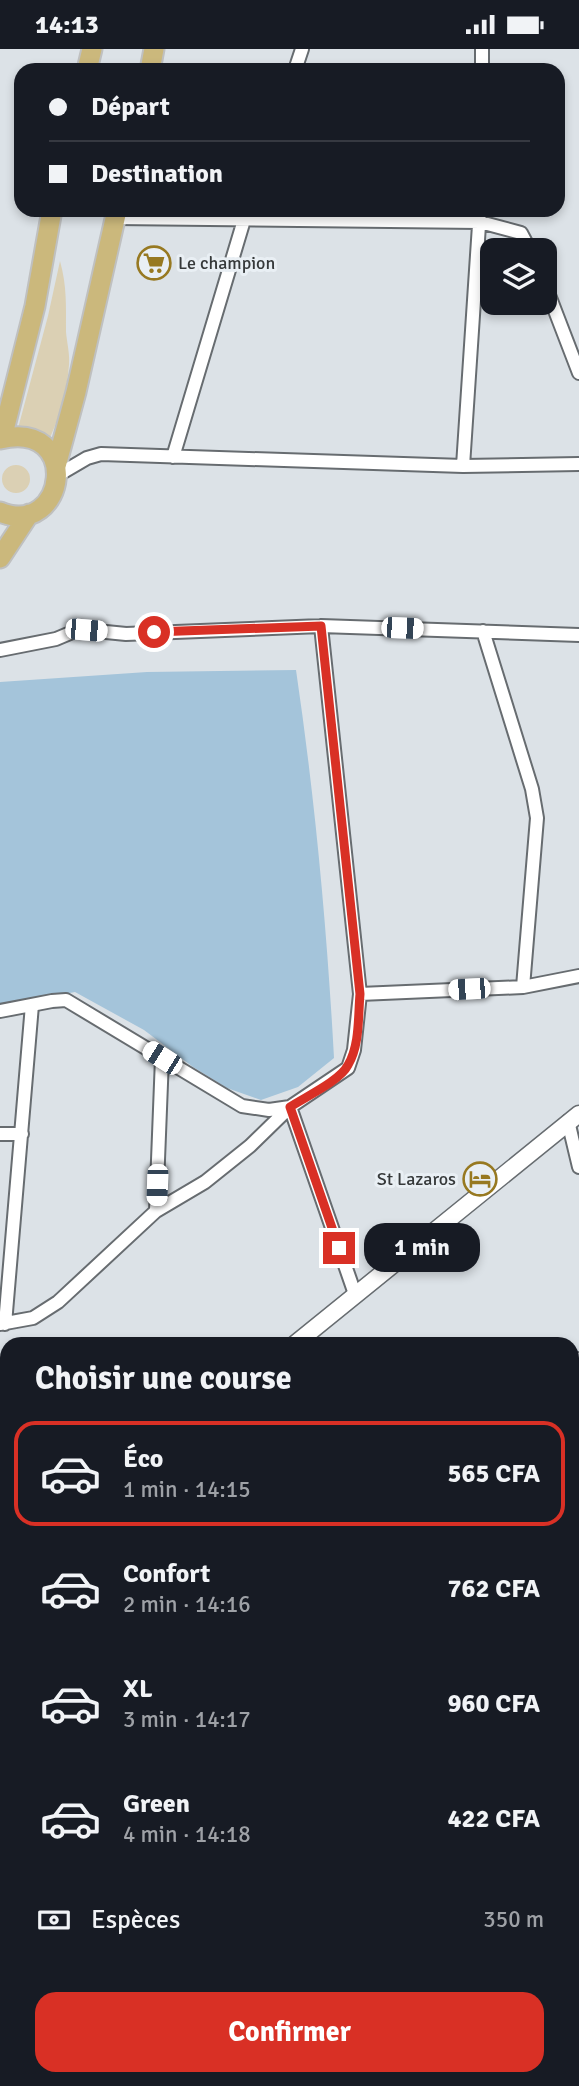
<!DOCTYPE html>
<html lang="fr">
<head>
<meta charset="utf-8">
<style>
  :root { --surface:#171b24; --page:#20242c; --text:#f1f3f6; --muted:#9ea1a6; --line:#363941; --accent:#d93025 }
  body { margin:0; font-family:Signika,sans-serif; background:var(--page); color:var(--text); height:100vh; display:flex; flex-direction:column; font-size:26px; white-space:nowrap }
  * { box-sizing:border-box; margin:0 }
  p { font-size:23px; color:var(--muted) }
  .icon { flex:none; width:38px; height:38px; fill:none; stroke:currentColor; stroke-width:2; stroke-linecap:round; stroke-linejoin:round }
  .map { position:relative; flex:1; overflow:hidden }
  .drawer { position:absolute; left:0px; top:1288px; width:579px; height:749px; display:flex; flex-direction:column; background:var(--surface); border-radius:21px 21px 0 0; box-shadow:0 4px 10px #0003 }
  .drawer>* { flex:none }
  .hud { position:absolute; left:14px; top:14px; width:551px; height:154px; border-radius:21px; box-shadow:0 4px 10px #0003; display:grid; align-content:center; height:154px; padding:0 35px; background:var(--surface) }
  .fabs { position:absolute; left:480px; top:189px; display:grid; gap:14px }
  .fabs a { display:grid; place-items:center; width:77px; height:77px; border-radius:14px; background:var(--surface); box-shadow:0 4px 10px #0003; font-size:35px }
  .end { position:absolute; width:32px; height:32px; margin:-16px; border:9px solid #d93025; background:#fff; box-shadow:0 0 0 4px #fff }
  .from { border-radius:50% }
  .bubble { position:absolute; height:49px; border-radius:21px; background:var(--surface); box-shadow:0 4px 10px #0003; font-size:23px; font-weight:700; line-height:49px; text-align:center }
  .car { position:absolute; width:21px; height:42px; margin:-21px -10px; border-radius:9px; box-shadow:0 0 5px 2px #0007; background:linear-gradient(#fff 24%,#345 0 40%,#fff 0 76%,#345 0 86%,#fff 0) }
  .hud b { display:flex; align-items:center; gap:24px; height:66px; font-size:26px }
  .hud b+b { border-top:2px solid var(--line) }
  .hud i { width:18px; height:18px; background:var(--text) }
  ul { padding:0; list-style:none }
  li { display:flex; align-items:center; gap:21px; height:105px; margin:0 14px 10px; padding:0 21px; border:4px solid transparent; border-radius:21px }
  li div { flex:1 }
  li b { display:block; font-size:26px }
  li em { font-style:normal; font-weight:700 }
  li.active { border-color:var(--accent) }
  li>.icon { width:63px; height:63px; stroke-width:1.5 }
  h2 { padding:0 35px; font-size:32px; line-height:84px }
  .pay { display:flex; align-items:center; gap:18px; height:77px; padding:0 35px; font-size:26px }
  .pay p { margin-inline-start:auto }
  .cta { display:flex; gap:14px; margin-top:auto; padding:14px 35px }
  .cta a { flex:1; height:80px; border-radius:21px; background:var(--accent); color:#fff; font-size:28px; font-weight:700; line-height:80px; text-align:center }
  .status { display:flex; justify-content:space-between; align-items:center; height:49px; padding:0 35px; background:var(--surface); direction:ltr }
  .status svg { height:19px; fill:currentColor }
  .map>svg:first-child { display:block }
  .green { fill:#dbd0b4 }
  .water { fill:#a4c4da }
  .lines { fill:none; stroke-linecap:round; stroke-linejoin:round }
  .minor-casing { stroke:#676c70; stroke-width:16 }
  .tertiary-casing { stroke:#676c70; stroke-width:19 }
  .secondary-casing { stroke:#676c70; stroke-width:21 }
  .primary-casing { stroke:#bfc0c0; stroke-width:23 }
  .minor { stroke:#fff; stroke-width:12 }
  .tertiary { stroke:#fff; stroke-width:16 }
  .secondary { stroke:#fff; stroke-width:18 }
  .primary { stroke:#cbb87c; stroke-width:19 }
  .route { stroke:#d93025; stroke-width:9 }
  .labels { text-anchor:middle; stroke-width:6; stroke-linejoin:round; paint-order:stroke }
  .poi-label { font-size:18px; fill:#36393a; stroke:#e9eff4; text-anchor:start }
</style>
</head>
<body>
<div class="status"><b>14:13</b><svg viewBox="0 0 49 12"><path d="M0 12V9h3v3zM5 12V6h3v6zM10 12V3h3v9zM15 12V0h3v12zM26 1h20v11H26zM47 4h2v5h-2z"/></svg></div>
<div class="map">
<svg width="579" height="2037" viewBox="0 0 579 2037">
  <rect width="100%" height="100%" fill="#dce2e7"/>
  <path class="green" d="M60 212C67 237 66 257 66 283 67 294 70 305 69 316 67 342 59 371 47 395L17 383 48 267Z
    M2 430a14 14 0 1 1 28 0a14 14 0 1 1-28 0Z"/>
  <path class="water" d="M296 621C315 750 327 879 334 1009L298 1038 261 1051 227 1039 193 1018 144 981 75 943 0 957V633L147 623Z"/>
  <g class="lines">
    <defs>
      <path id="minor" d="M295 21 302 0
        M482 21V0
        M115 169 480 173 521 184 530 201
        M544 233 579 324
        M173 408 247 161
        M463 417 480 161
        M58 426 87 409 101 405 463 417 579 415
        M483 582 532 740 537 769 523 938
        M0 601 56 590 75 582 86 581 126 585 321 577 579 586
        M360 945 523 938 579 927
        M0 962 52 952 66 951 242 1057 269 1061 290 1058 348 1019 354 1001 360 945 321 577
        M568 1072 579 1118
        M0 1085H22
        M156 1162 162 1009
        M0 1275 33 1269 58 1253 156 1162 205 1133 250 1097 290 1058 355 1245
        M5 1275 32 956
        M572 1315 579 1310
        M572 1770 579 1748
        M572 1943 579 1945
        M0 1973 7 1985
        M0 2028 7 2024
        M56 2030 64 2037
        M482 2037 485 2030"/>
      <path id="tertiary" d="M295 1295 579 1065
        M0 1541 7 1538"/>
      <path id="secondary" d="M0 1609 7 1626
        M0 1646 7 1661
        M326 2030 338 2037
        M359 2030 370 2037"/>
      <path id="primary" d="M87 21 92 0
        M150 21 154 0
        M2 389 35 257 52 161
        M0 390C83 370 67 490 0 463
        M56 417 76 343 117 161
        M0 509 29 465"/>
    </defs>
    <use href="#minor" class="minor-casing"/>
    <use href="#tertiary" class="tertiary-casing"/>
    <use href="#secondary" class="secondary-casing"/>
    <use href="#primary" class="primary-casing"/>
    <use href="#minor" class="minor"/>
    <use href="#tertiary" class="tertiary"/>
    <use href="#secondary" class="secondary"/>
    <use href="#primary" class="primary"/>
  </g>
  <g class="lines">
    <path class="route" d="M154 583 321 577 360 945C358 967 360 996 348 1016 340 1032 305 1048 290 1058L339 1199"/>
  </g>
  <defs>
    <symbol id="supermarket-ring" viewBox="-11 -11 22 22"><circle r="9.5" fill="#e9eff4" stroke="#977921" stroke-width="1.5"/><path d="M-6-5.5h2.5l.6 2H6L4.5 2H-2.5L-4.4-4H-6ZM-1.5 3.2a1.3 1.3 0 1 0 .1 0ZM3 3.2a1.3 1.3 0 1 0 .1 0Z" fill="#977921"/></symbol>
    <symbol id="hotel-ring" viewBox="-11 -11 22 22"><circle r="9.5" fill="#e9eff4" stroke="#977921" stroke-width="1.5"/><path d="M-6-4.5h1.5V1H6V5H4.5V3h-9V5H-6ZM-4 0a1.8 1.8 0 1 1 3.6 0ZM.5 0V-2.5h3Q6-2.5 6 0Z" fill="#977921"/></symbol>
  </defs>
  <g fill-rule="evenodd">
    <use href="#supermarket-ring" x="135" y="195" width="38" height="38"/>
    <use href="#hotel-ring" x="461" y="1111" width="38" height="38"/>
  </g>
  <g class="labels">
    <g class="poi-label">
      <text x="178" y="220">Le champion</text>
      <text x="456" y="1136" text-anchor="end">St Lazaros</text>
    </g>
  </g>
</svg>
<div class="fabs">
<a><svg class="icon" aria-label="layers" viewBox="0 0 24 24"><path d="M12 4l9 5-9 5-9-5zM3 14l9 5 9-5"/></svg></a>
</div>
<i class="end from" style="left:154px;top:583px"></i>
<i class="end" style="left:339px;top:1199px"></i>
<div class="bubble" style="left:364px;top:1174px;width:116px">1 min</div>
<i class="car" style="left:402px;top:579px;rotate:92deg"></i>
<i class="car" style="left:86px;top:581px;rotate:95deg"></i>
<i class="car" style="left:469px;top:940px;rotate:267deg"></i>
<i class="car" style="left:162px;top:1009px;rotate:302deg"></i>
<i class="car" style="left:157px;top:1136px;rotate:182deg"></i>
<div class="hud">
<b><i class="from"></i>Départ</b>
<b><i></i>Destination</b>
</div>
<section class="drawer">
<h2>Choisir une course</h2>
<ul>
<li class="active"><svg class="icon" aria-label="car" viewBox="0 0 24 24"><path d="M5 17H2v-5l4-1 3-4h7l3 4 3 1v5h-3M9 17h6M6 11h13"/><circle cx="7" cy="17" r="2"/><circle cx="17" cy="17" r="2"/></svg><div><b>Éco</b><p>1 min · 14:15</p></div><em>565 CFA</em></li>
<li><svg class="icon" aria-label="car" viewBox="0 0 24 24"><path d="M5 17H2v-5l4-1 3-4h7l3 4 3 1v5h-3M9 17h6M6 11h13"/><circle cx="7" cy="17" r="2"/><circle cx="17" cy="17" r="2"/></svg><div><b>Confort</b><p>2 min · 14:16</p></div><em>762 CFA</em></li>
<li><svg class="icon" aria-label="car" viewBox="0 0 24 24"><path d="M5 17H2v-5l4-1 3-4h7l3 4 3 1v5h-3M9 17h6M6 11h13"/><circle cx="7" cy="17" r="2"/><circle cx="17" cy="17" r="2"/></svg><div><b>XL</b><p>3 min · 14:17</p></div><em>960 CFA</em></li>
<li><svg class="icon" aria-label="car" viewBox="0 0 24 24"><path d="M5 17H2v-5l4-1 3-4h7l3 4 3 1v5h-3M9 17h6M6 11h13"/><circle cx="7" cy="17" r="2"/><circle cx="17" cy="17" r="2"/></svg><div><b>Green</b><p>4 min · 14:18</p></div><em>422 CFA</em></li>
</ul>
<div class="pay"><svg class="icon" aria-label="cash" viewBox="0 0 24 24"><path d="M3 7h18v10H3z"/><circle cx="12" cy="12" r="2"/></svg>Espèces<p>350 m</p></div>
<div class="cta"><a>Confirmer</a></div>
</section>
</div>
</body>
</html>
